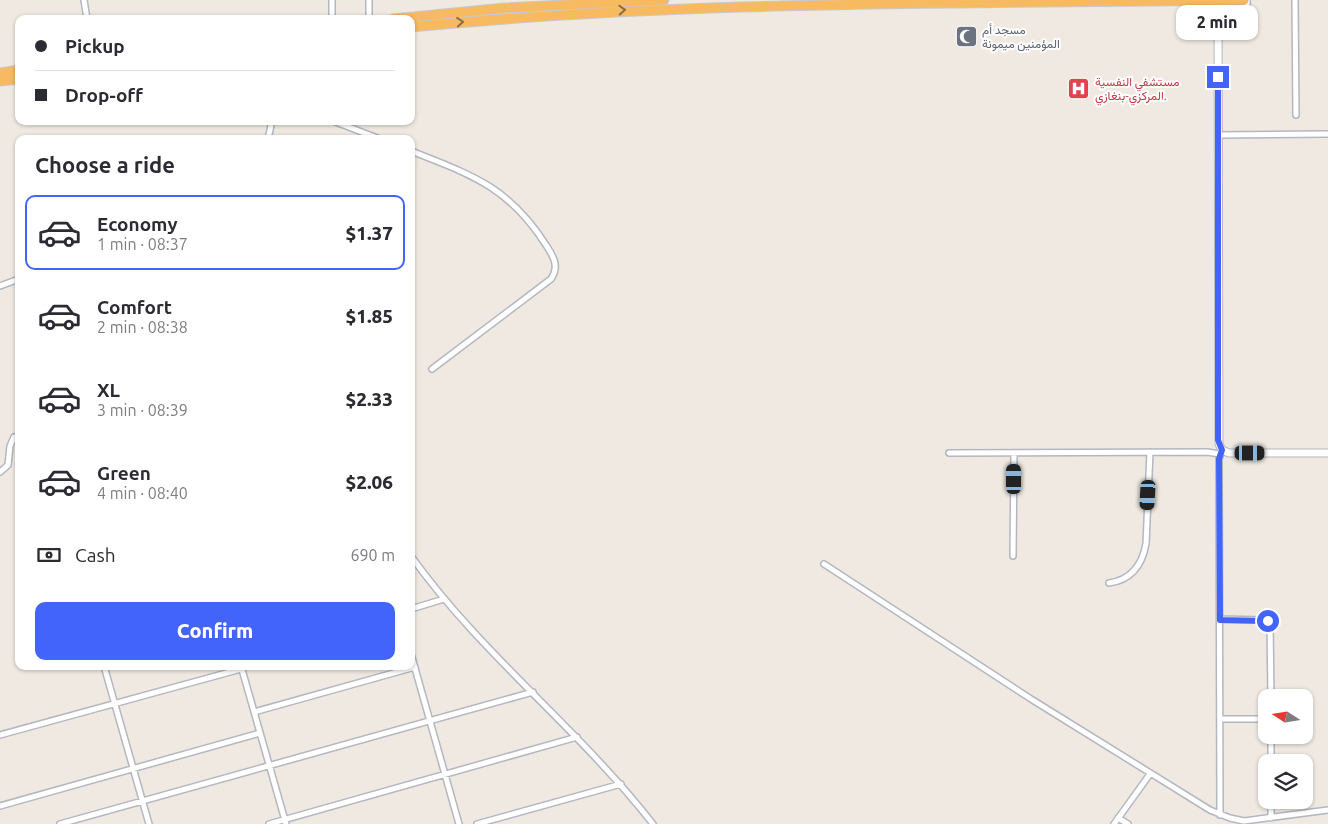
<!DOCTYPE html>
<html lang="en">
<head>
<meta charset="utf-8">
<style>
  :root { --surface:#fff; --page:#f7f7f7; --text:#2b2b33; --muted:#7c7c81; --line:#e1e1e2; --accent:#4264fb }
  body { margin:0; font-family:Ubuntu,Vazirmatn,sans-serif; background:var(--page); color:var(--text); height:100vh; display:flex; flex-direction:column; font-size:19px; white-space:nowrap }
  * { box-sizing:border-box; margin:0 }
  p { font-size:16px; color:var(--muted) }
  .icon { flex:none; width:28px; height:28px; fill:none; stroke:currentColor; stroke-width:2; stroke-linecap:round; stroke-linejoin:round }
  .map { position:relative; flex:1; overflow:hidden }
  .sheet { position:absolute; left:15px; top:135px; width:400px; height:535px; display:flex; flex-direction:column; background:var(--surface); border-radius:10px; box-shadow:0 1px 4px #0004 }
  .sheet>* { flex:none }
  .banner { position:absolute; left:15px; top:15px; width:400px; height:110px; border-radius:10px; box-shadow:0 1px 4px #0004; display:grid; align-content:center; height:110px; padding:0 20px; background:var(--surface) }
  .needle { width:32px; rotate:282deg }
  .fabs { position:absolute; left:1258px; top:689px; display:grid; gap:10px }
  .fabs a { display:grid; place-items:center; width:55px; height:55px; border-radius:10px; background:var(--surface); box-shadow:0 1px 4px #0004; font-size:25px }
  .end { position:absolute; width:22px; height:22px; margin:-11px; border:6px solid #4264fb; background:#fff; box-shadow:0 0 0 2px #fff }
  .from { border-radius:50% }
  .bubble { position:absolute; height:35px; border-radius:10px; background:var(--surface); box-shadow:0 1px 4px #0004; font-size:16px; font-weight:800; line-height:35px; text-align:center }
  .car { position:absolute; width:15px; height:30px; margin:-15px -8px; border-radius:6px; box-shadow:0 0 4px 1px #0007; background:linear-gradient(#222 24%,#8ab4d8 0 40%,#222 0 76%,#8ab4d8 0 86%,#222 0) }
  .banner b { display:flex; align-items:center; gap:18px; height:48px; font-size:19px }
  .banner b+b { border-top:1px solid var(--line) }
  .banner i { width:12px; height:12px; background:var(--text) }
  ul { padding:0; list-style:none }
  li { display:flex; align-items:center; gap:15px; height:75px; margin:0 10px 8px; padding:0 10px; border:2px solid transparent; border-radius:10px }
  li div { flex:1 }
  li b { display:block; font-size:19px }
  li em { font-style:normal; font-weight:800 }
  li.current { border-color:var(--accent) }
  li>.icon { width:45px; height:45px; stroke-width:1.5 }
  h2 { padding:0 20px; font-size:22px; line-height:60px }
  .pay { display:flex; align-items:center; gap:12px; height:55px; padding:0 20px; font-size:19px }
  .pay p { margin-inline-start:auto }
  .button { display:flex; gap:10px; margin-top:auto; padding:10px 20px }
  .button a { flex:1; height:58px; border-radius:10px; background:var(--accent); color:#fff; font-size:20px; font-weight:800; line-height:58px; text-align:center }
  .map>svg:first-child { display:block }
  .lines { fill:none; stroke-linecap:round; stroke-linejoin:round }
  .minor-casing { stroke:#b4b7c1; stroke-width:8 }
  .tertiary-casing { stroke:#b4b7c1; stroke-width:9 }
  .trunk-casing { stroke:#c9c9c9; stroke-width:11 }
  .minor { stroke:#fff; stroke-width:5 }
  .tertiary { stroke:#fff; stroke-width:7 }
  .trunk { stroke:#f8ba60; stroke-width:9 }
  .oneway { stroke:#896d44 }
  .route { stroke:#4264fb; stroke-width:6 }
  .labels { text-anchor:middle; stroke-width:4; stroke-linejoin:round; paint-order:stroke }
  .worship-label { font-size:12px; fill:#5b616d; stroke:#fff; text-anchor:start }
  .health-label { font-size:12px; fill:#be3a42; stroke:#fff; text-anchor:start }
</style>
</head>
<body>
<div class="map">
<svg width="1328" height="824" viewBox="0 0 1328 824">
  <rect width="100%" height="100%" fill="#efe9e1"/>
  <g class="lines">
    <defs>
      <path id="minor" d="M84 0 87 19
        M332 0V19
        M369 0V19
        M1247 0 1248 35
        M1295 0 1296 115
        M333 121 380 139
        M1219 135 1328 134
        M268 139 272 121
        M411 151C472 175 509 187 546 245 553 256 560 266 551 279L432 369
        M0 286 19 279
        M949 453 1207 452 1220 454
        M0 472 8 465 10 446 14 437
        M411 556C481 654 579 729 653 824
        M1013 556 1014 453
        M824 564 1031 699 1210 810 1230 818 1244 821 1328 810
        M1109 583C1131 580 1142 566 1146 544L1150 452
        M411 609 444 599
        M1220 619 1264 620 1270 623 1271 698
        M411 654 459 824
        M104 666 149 824
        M241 666 286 824
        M254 712 415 667
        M1220 719H1266
        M0 735 241 669
        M1271 735V762
        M1271 800V818
        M0 806 260 733
        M1220 815 1219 459 1222 450
        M1118 818 1128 824
        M60 824 533 692
        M269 824 577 737
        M477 824 621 784
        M1114 824 1150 774"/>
      <path id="tertiary" d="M1218 0 1219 444 1222 450 1229 453H1328"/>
      <path id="trunk" d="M393 19 505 8 664 0
        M411 27C687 0 966 4 1244 0
        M0 73 19 70
        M0 81 19 79"/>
    </defs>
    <use href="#minor" class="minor-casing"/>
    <use href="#tertiary" class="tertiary-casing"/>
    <use href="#trunk" class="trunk-casing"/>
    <use href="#minor" class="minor"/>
    <use href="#tertiary" class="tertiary"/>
    <use href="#trunk" class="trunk"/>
  </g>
  <defs><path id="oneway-chevron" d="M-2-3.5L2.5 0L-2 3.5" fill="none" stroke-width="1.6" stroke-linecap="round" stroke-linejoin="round" transform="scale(1.25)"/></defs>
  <g class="oneway">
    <use href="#oneway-chevron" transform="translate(622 10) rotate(-3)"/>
    <use href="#oneway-chevron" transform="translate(460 22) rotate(-5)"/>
  </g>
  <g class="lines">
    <path class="route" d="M1218 77V440L1222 450 1219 459 1220 620 1268 621"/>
  </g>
  <defs>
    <symbol id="mosque-square" viewBox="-11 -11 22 22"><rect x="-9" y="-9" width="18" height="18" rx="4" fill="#6b7280" stroke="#fff"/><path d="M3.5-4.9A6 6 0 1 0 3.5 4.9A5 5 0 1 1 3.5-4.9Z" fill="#fff"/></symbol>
    <symbol id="hospital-square" viewBox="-11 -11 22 22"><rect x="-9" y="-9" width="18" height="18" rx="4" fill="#e0444e" stroke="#fff"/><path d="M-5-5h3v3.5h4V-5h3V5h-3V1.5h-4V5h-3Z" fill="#fff"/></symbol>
  </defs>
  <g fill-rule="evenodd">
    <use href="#mosque-square" x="954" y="24" width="25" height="25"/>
    <use href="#hospital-square" x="1066" y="76" width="25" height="25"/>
  </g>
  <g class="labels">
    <g class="worship-label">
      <text x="982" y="34">مسجد أم<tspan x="982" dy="14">المؤمنين ميمونة</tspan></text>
    </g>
    <g class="health-label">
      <text x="1095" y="86">مستشفي النفسية<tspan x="1095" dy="14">المركزي-بنغازي.</tspan></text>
    </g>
  </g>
</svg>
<div class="fabs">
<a><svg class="needle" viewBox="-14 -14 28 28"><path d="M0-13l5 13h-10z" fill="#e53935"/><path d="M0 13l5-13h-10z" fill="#7c7c81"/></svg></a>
<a><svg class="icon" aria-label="layers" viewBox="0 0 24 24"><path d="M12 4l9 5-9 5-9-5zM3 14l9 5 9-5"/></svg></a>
</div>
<i class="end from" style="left:1268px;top:621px"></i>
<i class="end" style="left:1218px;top:77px"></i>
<div class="bubble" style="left:1176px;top:5px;width:82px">2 min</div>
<i class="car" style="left:1250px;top:453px;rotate:90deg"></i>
<i class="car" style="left:1014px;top:479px;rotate:0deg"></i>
<i class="car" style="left:1148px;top:495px;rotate:183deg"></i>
<div class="banner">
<b><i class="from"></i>Pickup</b>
<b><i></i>Drop-off</b>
</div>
<section class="sheet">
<h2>Choose a ride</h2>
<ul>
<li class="current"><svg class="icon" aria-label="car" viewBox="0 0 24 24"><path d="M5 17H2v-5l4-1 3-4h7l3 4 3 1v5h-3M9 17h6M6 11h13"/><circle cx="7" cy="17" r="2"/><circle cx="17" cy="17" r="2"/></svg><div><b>Economy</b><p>1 min · 08:37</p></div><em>$1.37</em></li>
<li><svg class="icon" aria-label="car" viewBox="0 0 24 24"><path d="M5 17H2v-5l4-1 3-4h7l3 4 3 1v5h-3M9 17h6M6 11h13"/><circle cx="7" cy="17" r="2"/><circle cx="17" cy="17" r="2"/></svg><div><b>Comfort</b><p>2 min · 08:38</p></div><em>$1.85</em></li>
<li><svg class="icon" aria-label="car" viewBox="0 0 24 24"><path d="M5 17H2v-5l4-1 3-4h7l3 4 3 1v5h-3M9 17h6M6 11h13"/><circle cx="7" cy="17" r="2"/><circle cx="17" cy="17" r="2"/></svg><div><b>XL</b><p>3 min · 08:39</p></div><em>$2.33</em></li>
<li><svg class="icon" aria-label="car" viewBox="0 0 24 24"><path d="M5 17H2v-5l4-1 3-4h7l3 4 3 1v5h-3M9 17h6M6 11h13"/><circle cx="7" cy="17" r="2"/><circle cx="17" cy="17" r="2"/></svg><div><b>Green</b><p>4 min · 08:40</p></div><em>$2.06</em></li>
</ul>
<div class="pay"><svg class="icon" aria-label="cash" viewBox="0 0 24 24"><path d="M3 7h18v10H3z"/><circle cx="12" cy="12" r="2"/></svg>Cash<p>690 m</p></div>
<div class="button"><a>Confirm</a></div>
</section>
</div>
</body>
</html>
